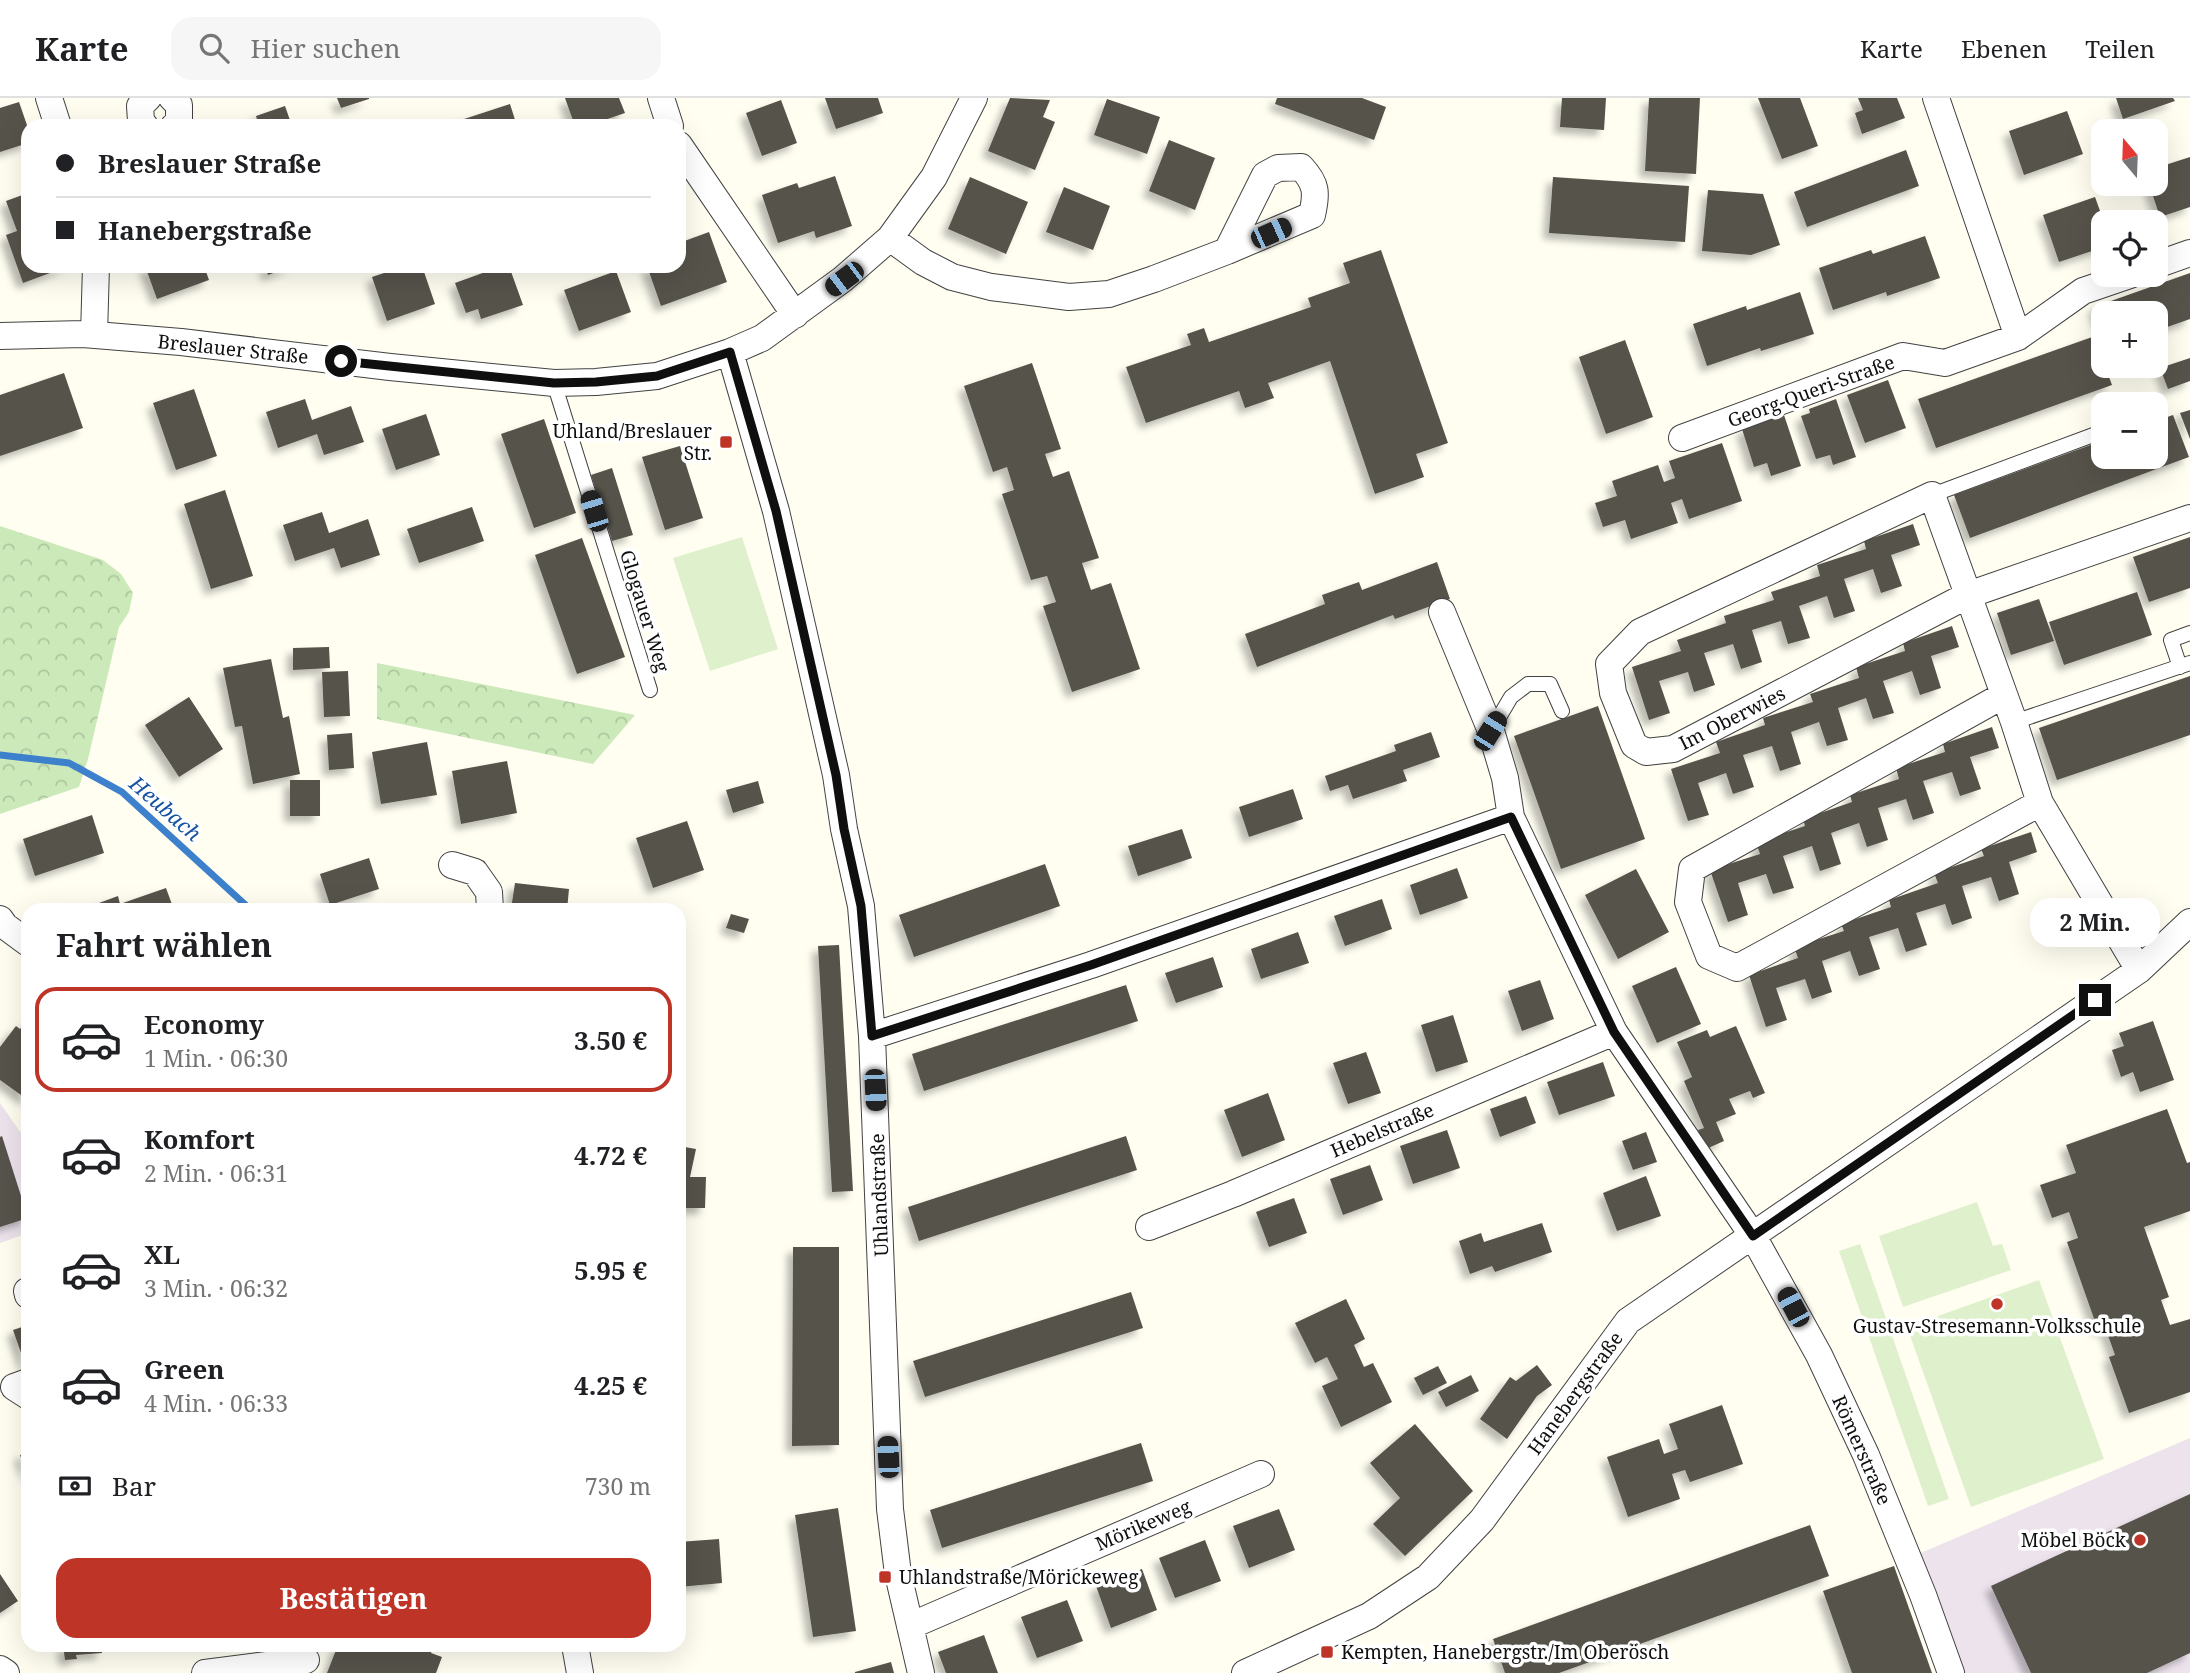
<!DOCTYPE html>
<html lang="de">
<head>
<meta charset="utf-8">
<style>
  :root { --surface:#fff; --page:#f6f6f6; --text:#202124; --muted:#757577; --line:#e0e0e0; --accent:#be3427 }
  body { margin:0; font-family:"Noto Serif",serif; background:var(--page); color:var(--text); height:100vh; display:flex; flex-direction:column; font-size:26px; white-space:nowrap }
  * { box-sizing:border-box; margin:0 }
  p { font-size:23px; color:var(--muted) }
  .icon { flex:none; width:38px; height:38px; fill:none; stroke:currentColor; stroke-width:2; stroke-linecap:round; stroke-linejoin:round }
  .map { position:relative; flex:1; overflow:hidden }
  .side { position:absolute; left:21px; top:805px; width:665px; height:749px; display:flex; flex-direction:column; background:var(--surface); border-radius:21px; box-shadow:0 7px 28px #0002 }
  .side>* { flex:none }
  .hud { position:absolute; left:21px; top:21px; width:665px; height:154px; border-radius:21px; box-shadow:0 7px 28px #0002; display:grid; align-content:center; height:154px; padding:0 35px; background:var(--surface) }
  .needle { width:46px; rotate:341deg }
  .controls { position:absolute; left:2091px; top:21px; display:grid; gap:14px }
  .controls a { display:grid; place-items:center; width:77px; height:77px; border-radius:14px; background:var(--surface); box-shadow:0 7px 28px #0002; font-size:35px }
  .end { position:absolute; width:32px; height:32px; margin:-16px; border:9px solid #0f0f0f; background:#fff; box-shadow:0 0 0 4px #fff }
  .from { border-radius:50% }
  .bubble { position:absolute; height:49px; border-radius:21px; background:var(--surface); box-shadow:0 7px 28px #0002; font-size:23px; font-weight:700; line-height:49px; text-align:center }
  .car { position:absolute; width:21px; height:42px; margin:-21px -10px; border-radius:9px; box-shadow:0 0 5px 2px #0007; background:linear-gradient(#222 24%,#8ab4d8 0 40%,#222 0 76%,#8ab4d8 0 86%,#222 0) }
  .hud b { display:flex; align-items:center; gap:24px; height:66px; font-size:26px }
  .hud b+b { border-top:2px solid var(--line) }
  .hud i { width:18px; height:18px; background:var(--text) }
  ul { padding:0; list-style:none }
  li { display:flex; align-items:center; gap:21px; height:105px; margin:0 14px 10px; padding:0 21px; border:4px solid transparent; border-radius:21px }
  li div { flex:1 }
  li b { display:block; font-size:26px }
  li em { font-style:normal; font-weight:700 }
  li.selected { border-color:var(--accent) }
  li>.icon { width:63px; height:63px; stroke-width:1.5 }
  h2 { padding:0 35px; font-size:32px; line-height:84px }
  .pay { display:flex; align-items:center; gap:18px; height:77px; padding:0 35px; font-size:26px }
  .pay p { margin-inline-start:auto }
  .primary-button { display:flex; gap:14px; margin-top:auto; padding:14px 35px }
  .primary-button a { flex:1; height:80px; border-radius:21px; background:var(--accent); color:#fff; font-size:28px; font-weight:700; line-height:80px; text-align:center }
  header { display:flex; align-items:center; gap:42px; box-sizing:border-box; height:98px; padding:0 35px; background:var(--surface); border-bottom:2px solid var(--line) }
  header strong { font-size:33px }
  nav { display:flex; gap:38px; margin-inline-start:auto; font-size:24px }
  .search { width:490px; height:63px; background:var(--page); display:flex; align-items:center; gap:18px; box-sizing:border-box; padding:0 24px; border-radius:21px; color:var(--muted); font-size:26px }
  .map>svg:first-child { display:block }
  .industrial { fill:#ede3ed }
  .park { fill:url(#park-crowns) }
  .pitch { fill:#dff1cc }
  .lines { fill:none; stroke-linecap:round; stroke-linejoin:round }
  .stream { stroke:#3d80cc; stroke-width:7 }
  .building { fill:#57524b; filter:url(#shadow) }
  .service-casing { stroke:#424242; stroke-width:16 }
  .minor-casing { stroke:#424242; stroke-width:28 }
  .service { stroke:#fff; stroke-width:14 }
  .minor { stroke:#fff; stroke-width:26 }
  .route { stroke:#0f0f0f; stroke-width:9 }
  .poi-dot { fill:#be3427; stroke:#fff; stroke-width:2.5 }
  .labels { text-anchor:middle; stroke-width:7; stroke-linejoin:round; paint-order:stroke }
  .street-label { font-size:19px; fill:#0f0f0f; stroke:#fff }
  .poi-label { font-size:19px; fill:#0f0f0f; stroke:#fff; text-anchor:end }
  .water-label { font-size:21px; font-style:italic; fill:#1853a0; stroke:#fff }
</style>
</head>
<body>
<header>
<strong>Karte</strong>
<div class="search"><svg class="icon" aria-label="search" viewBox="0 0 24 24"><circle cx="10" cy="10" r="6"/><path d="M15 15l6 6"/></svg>Hier suchen</div>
<nav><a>Karte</a><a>Ebenen</a><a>Teilen</a></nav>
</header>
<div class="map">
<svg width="2190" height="1575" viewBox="0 0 2190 1575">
  <defs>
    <pattern id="park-crowns" width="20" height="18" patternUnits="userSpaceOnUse" patternTransform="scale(1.75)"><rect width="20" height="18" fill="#cce9ba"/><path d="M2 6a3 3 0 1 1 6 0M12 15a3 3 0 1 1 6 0" fill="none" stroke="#aec79f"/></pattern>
    <filter id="shadow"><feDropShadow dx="-6" dy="6" stdDeviation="3.5" flood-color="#0004"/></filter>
  </defs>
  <rect width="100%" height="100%" fill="#fffef1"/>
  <path class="industrial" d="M0 1005 28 1045V1135L0 1145Z
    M2190 1340V1575H1958L1916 1457Z"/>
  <path class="park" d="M0 428 103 462 121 476 133 495 129 514 119 529 88 661 79 689 0 716Z
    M377 565 635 617 593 666 377 621Z"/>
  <path class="pitch" d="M742 439 778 551 710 573 673 460Z
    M1977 1104 1993 1148 2002 1146 2011 1172 1903 1209 1879 1138Z
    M1860 1146 1949 1401 1928 1408 1839 1153Z
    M2039 1182 2104 1361 1971 1409 1907 1229Z"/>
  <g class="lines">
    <path class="stream" d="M0 657 69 665 122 694 251 812"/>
  </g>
  <path class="building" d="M337 0H369V1L341 10Z
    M565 0H619L625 15 587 28H575Z
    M825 0H878L883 15 836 31Z
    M1010 0 1050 2 1043 19 1055 24 1035 72 988 53Z
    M1277 0H1362L1386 9 1374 42 1275 6Z
    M1562 0H1606L1604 32 1560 29Z
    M1649 0H1700L1696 76 1645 73Z
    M1758 0H1800L1818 48 1782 61Z
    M1858 0H1897L1905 20 1862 36 1855 15 1863 12Z
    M2116 0H2173L2175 3 2123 21Z
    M1107 1 1160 19 1147 56 1094 37Z
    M781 2 797 45 762 58 746 15Z
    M19 4 28 30V45L0 54V10Z
    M510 6 517 28H456L455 24Z
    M285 8 292 28H259L256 18Z
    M2067 13 2083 56 2024 77 2009 33Z
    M1169 42 1215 60 1195 112 1149 93Z
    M1906 52 1919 88 1807 129 1794 94Z
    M2190 59V109L2160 119 2149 86H2156V70Z
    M835 78 852 128 816 140 814 133 778 145 762 97 797 85 799 90Z
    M970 79 1028 104 1006 156 948 131Z
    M1553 79 1689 88 1685 144 1549 135Z
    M1064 89 1110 108 1093 152 1046 134Z
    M1708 92 1763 96 1780 147 1751 157 1702 153Z
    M28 95V168H69L23 185 6 137 17 133 6 103Z
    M2095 99 2104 124V149L2059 164 2043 117Z
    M709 134 727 184 661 208 647 168H679V145Z
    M1925 138 1940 180 1887 198 1886 194 1833 212 1819 170 1871 152 1873 156Z
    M1381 152 1448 345 1416 356 1424 379 1375 396 1330 263 1268 285 1274 300 1245 310 1239 293 1146 325 1126 269 1191 247 1187 236 1204 230 1209 244 1311 209 1308 200 1350 185 1343 165Z
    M145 168H204L209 182 157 201Z
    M265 168H293L268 177Z
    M405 168H422L435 206 387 223 372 179Z
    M502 168H509L523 207 481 221 478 211 466 215 455 185Z
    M616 173 631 214 579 233 564 192Z
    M2190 175V221L2156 233V215H2104L2103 235 2094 209Z
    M1800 194 1814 236 1761 253 1760 250 1707 268 1693 226 1746 208 1747 212Z
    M2095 238 2104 268H2105L2112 287 1936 350 1918 301Z
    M1625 242 1653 319 1606 336 1579 259Z
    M2190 260V283L2168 291 2160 270Z
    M1032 265 1061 351 1045 356 1053 379 1069 373 1099 460 1082 465 1091 492 1111 485 1140 571 1072 594 1043 508 1056 504 1047 478 1031 482 1002 396 1014 392 1007 369 993 374 964 288Z
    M64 275 83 330 0 358V297Z
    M1888 282 1906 330 1865 345 1847 297Z
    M194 291 217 358 176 372 153 305Z
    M305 301 312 322 351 308 364 344 324 357 317 336 278 350 266 314Z
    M1836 301 1856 359 1833 367 1830 357 1816 361 1801 318 1810 315 1809 311Z
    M2190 312V341L2180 315Z
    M426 316 440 357 396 372 382 331Z
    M1784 317 1801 368 1771 378 1767 365 1754 369 1742 331Z
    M2173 317 2189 359 1970 440 1954 397 2104 342V359H2156V323Z
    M544 321 576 415 534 430 501 336Z
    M1722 345 1742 403 1689 421 1682 401 1671 405 1678 425 1631 441 1625 422 1603 429 1595 405 1617 398 1612 383 1658 367 1664 384 1675 380 1669 363Z
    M680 348 703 420 665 432 642 359Z
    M612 370 633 437 612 443 591 377Z
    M225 392 253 478 211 491 184 406Z
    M472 409 484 443 419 465 407 431Z
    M322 414 329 435 368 421 380 457 341 470 334 450 295 463 283 427Z
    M1913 426 1920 447 1891 457 1902 488 1881 495 1873 471 1844 481 1855 513 1834 520 1827 498 1799 508 1810 540 1788 546 1781 523 1752 532 1762 564 1741 571 1733 546 1704 555 1715 587 1694 594 1688 574 1659 583 1670 615 1649 622 1632 569 1681 553 1677 542 1726 525 1724 518 1774 502 1771 494 1820 478 1817 467 1866 451 1864 443Z
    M2190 439V490L2149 504 2133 459Z
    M582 440 625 559 577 576 535 457Z
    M1437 464 1450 501 1395 521 1393 517 1257 569 1245 536 1325 506 1322 497 1359 484 1362 492Z
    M2137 494 2152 537 2064 567 2049 524Z
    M2039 501 2054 543 2011 557 1997 515Z
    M1952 528 1959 549 1931 558 1941 590 1920 597 1912 573 1883 583 1894 615 1873 621 1866 600 1838 610 1848 642 1827 648 1819 624 1791 634 1801 666 1780 673 1772 648 1743 657 1754 689 1733 696 1726 675 1698 685 1709 717 1688 723 1671 671 1720 655 1716 644 1765 627 1763 620 1813 604 1810 596 1859 580 1856 569 1905 553 1903 545Z
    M329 549 330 570 293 572V550Z
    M271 561 283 620 289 618 300 676 253 686 242 628 235 629 223 570Z
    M348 573 350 618 324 619 322 574Z
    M2190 578V637L2057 682 2039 630Z
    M189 599 223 651 179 679 145 627Z
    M1598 608 1645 741 1561 771 1514 638Z
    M1992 629 1999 650 1970 659 1981 691 1960 698 1952 674 1923 683 1934 715 1913 722 1906 701 1878 710 1888 742 1867 749 1859 725 1831 735 1841 766 1820 773 1812 748 1783 758 1794 790 1773 796 1766 776 1738 785 1748 817 1728 824 1710 772 1760 756 1756 744 1805 728 1803 721 1852 704 1850 697 1899 681 1896 670 1945 654 1943 646Z
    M1431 634 1440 659 1403 672 1407 683 1353 701 1348 687 1330 693 1325 678 1396 653 1394 647Z
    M352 635 354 670 329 672 327 637Z
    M427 644 437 697 381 706 372 654Z
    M507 663 517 715 461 726 452 673Z
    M290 682H320V718H290Z
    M758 683 764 705 733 715 726 692Z
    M1293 691 1303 721 1249 739 1239 709Z
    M92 717 104 755 35 778 23 741Z
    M687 723 704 772 653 790 636 740Z
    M1182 731 1192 760 1138 778 1128 748Z
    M2031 734 2037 754 2009 764 2019 796 1999 803 1991 779 1962 788 1972 820 1952 827 1945 806 1916 815 1927 847 1906 854 1898 830 1869 839 1880 871 1859 878 1850 853 1822 863 1832 894 1812 901 1805 881 1776 890 1787 922 1766 929 1749 877 1798 860 1794 849 1844 833 1841 826 1891 809 1889 802 1938 785 1934 775 1984 758 1981 751Z
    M369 760 379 791 330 807 320 776Z
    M1045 766 1060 808 914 859 899 817Z
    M1457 770 1468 800 1420 817 1410 787Z
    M1636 771 1669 834 1618 861 1585 797Z
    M515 785 569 791 567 812 511 811Z
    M166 790 174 812H80L118 798 120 806Z
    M1382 801 1392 831 1345 848 1334 818Z
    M731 816 749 821 744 835 726 830Z
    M1298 834 1309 865 1261 881 1251 851Z
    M839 847 853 1093 832 1094 818 848Z
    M1213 859 1223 889 1176 905 1165 875Z
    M1676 869 1701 926 1657 945 1632 888Z
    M1540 882 1554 921 1522 933 1508 893Z
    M1126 887 1138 923 924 993 912 956Z
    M1453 917 1468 964 1436 974 1421 927Z
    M28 921V1002L0 982V949L16 928 20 931Z
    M2153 923 2174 982 2140 994 2133 974 2121 979 2112 952 2124 948 2119 935Z
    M1736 928 1765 995 1753 1000 1750 993 1729 1001 1736 1016 1716 1024 1724 1043 1706 1051 1698 1032 1704 1030 1684 983 1692 979 1677 944 1707 932 1710 939Z
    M1366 954 1381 995 1348 1006 1333 965Z
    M1603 964 1615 998 1559 1017 1547 984Z
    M1268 995 1285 1042 1242 1059 1224 1012Z
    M1526 998 1536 1025 1500 1039 1490 1011Z
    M2167 1011 2187 1065 2190 1064V1113L2144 1129 2169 1199 2161 1202 2170 1227 2190 1221V1294L2129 1315 2109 1259 2115 1257 2105 1229 2098 1232 2067 1144 2078 1140 2069 1114 2052 1120 2040 1087 2076 1075 2066 1047Z
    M1447 1032 1460 1070 1413 1086 1400 1048Z
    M1646 1034 1657 1064 1633 1072 1622 1043Z
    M2 1038 28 1120 0 1129V1039Z
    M1126 1038 1137 1072 919 1143 908 1109Z
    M679 1048 696 1051 690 1079H706L705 1110H679Z
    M1370 1067 1383 1102 1343 1117 1330 1081Z
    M1646 1078 1661 1118 1617 1133 1603 1095Z
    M1294 1100 1307 1135 1269 1149 1256 1114Z
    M1542 1125 1552 1154 1495 1174 1492 1168 1470 1176 1459 1143 1481 1135 1484 1144Z
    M793 1149H839V1347L792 1348Z
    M1131 1194 1143 1230 925 1299 913 1263Z
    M1346 1201 1365 1241 1354 1247 1364 1269 1373 1265 1392 1304 1341 1329 1322 1288 1338 1281 1327 1259 1315 1265 1295 1225Z
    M28 1227V1275L13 1232Z
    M1537 1267 1552 1287 1537 1298 1507 1341 1480 1321 1510 1279 1516 1283Z
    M1438 1268 1447 1285 1423 1297 1414 1280Z
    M1471 1277 1479 1293 1446 1309 1438 1294Z
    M1722 1307 1743 1366 1690 1384 1685 1372 1672 1376 1680 1401 1628 1419 1607 1359 1659 1341 1664 1356 1678 1351 1669 1326Z
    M1415 1326 1473 1393 1405 1458 1373 1426 1400 1400 1370 1365Z
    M1141 1345 1153 1383 942 1450 930 1412Z
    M28 1354V1379L20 1357Z
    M2190 1396V1555L2147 1575H2031L1991 1488Z
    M838 1410 856 1533 813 1539 795 1417Z
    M1279 1411 1295 1452 1249 1470 1233 1428Z
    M1810 1427 1829 1478 1559 1575H1505L1493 1541Z
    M719 1441 722 1485 679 1489V1444Z
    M1205 1442 1221 1483 1175 1500 1159 1460Z
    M1894 1468 1932 1575H1852L1823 1493Z
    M1142 1471 1157 1512 1111 1530 1096 1488Z
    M0 1476 18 1503 0 1515Z
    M1067 1502 1083 1543 1037 1560 1021 1519Z
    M984 1537 998 1575H946L938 1554Z
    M63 1547H102V1555L76 1557 77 1561 65 1562Z
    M338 1547H434L431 1555 442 1559 436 1575H327Z
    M891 1564 894 1575H855V1574Z"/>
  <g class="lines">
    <defs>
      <path id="service" d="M554 285 650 592
        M1932 397 2104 333
        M2180 569 2171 542 2190 535
        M2014 624 2190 565
        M1491 633 1511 599 1528 586H1550L1562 613"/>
      <path id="minor" d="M49 0 58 28
        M172 0 179 7V23L174 28
        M661 0 670 28
        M1936 0 2018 239
        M145 28 141 23 140 8 148 0
        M679 47 795 217
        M890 140 923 164 952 179 991 189 1069 199 1109 196 1154 181 1227 153 1312 117C1317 95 1317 86 1301 69L1278 70 1265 77 1227 153
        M2156 167 2190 155
        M94 237 96 168
        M0 238 83 236 181 244 390 269 554 285 596 284 657 278 730 254 762 240 843 181 890 140 934 79 974 0
        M730 254 776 413 836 677 844 731 861 808 872 938 890 1411 898 1476 921 1575
        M1682 340 1903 258 1945 265 2018 239 2083 193 2130 177
        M1442 514 1491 633 1505 680 1511 719 1614 934 1753 1138 1819 1257 1866 1357 1923 1497 1951 1575
        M2004 597 1692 771 1688 804 1709 858 1737 870 2040 705
        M452 767 475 774 489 794 490 812
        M0 821 5 828 28 845
        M2139 872 2040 705 2014 624 1932 397 1640 534 1609 566 1613 595 1634 647 1646 654 1673 651 1968 497 2190 420
        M872 938 1091 867 1511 719
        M1149 1129 1233 1096 1614 934
        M27 1193 28 1197
        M28 1284 14 1289 28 1298
        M910 1528 1261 1376
        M575 1547 580 1575
        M0 1571 6 1575
        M205 1575 306 1562
        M1245 1575 1369 1518 1428 1479 1482 1422 1628 1223 2139 872 2190 824"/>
    </defs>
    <use href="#service" class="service-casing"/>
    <use href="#minor" class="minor-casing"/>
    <use href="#service" class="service"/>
    <use href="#minor" class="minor"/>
  </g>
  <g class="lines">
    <path class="route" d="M341 263 554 285 596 284 657 278 730 254 776 413 836 677 844 731 861 808 872 938 1091 867 1511 719 1614 934 1753 1138 2095 902"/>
  </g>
  <g class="poi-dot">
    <rect x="719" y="337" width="14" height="14" rx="3.5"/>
    <circle cx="1997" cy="1206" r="7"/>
    <circle cx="2140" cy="1442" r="7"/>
    <rect x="878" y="1472" width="14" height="14" rx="3.5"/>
    <rect x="1320" y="1547" width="14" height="14" rx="3.5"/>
  </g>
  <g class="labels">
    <g class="street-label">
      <text transform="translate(233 251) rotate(6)" y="7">Breslauer Straße</text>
      <text transform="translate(1811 293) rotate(-20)" y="7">Georg-Queri-Straße</text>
      <text transform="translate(645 513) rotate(73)" y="7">Glogauer Weg</text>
      <text transform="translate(1732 620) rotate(-27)" y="7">Im Oberwies</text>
      <text transform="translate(1382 1032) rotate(-23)" y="7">Hebelstraße</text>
      <text transform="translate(879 1097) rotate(-92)" y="7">Uhlandstraße</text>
      <text transform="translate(1575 1295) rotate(-54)" y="7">Hanebergstraße</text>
      <text transform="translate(1862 1352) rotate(66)" y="7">Römerstraße</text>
      <text transform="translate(1143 1427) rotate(-23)" y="7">Mörikeweg</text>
    </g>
    <g class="poi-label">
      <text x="712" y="340">Uhland/Breslauer<tspan x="712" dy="22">Str.</tspan></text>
      <text x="1997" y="1235" text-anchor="middle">Gustav-Stresemann-Volksschule</text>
      <text x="2126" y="1449">Möbel Böck</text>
      <text x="899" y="1486" text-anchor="start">Uhlandstraße/Mörickeweg</text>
      <text x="1341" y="1561" text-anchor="start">Kempten, Hanebergstr./Im Oberösch</text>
    </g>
    <g class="water-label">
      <text transform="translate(165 711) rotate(41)" y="7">Heubach</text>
    </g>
  </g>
</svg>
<div class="controls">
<a><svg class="needle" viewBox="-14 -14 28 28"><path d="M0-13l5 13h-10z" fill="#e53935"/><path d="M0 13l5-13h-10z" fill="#757577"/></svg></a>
<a><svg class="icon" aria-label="locate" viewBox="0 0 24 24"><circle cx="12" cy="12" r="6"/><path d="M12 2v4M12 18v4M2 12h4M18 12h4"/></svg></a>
<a>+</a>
<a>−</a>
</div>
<i class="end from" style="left:341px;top:263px"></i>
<i class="end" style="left:2095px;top:902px"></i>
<div class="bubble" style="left:2030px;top:800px;width:130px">2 Min.</div>
<i class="car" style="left:1271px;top:135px;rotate:66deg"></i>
<i class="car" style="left:844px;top:181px;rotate:233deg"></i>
<i class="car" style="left:594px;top:413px;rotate:343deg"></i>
<i class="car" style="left:1490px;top:633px;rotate:32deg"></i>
<i class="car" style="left:875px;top:992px;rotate:177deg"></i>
<i class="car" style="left:1793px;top:1209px;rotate:332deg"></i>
<i class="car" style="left:888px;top:1359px;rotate:357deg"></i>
<div class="hud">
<b><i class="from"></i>Breslauer Straße</b>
<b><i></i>Hanebergstraße</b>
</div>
<section class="side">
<h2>Fahrt wählen</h2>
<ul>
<li class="selected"><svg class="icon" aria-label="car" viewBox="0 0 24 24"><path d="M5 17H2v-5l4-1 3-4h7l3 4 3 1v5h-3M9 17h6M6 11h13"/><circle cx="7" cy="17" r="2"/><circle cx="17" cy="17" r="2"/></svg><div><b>Economy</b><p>1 Min. · 06:30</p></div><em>3.50 €</em></li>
<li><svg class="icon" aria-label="car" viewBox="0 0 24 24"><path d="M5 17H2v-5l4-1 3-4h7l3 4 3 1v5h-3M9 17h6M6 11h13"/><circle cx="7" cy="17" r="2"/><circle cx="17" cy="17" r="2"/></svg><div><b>Komfort</b><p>2 Min. · 06:31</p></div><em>4.72 €</em></li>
<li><svg class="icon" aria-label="car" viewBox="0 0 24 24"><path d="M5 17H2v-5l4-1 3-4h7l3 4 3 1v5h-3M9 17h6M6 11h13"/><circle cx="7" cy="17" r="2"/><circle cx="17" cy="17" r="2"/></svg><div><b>XL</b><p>3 Min. · 06:32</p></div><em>5.95 €</em></li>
<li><svg class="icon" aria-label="car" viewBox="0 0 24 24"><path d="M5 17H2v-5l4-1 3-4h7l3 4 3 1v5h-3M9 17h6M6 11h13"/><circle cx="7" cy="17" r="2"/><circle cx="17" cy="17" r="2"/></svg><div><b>Green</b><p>4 Min. · 06:33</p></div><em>4.25 €</em></li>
</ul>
<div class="pay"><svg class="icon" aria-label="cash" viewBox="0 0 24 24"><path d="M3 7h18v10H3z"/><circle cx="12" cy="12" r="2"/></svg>Bar<p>730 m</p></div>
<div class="primary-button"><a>Bestätigen</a></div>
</section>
</div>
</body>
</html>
